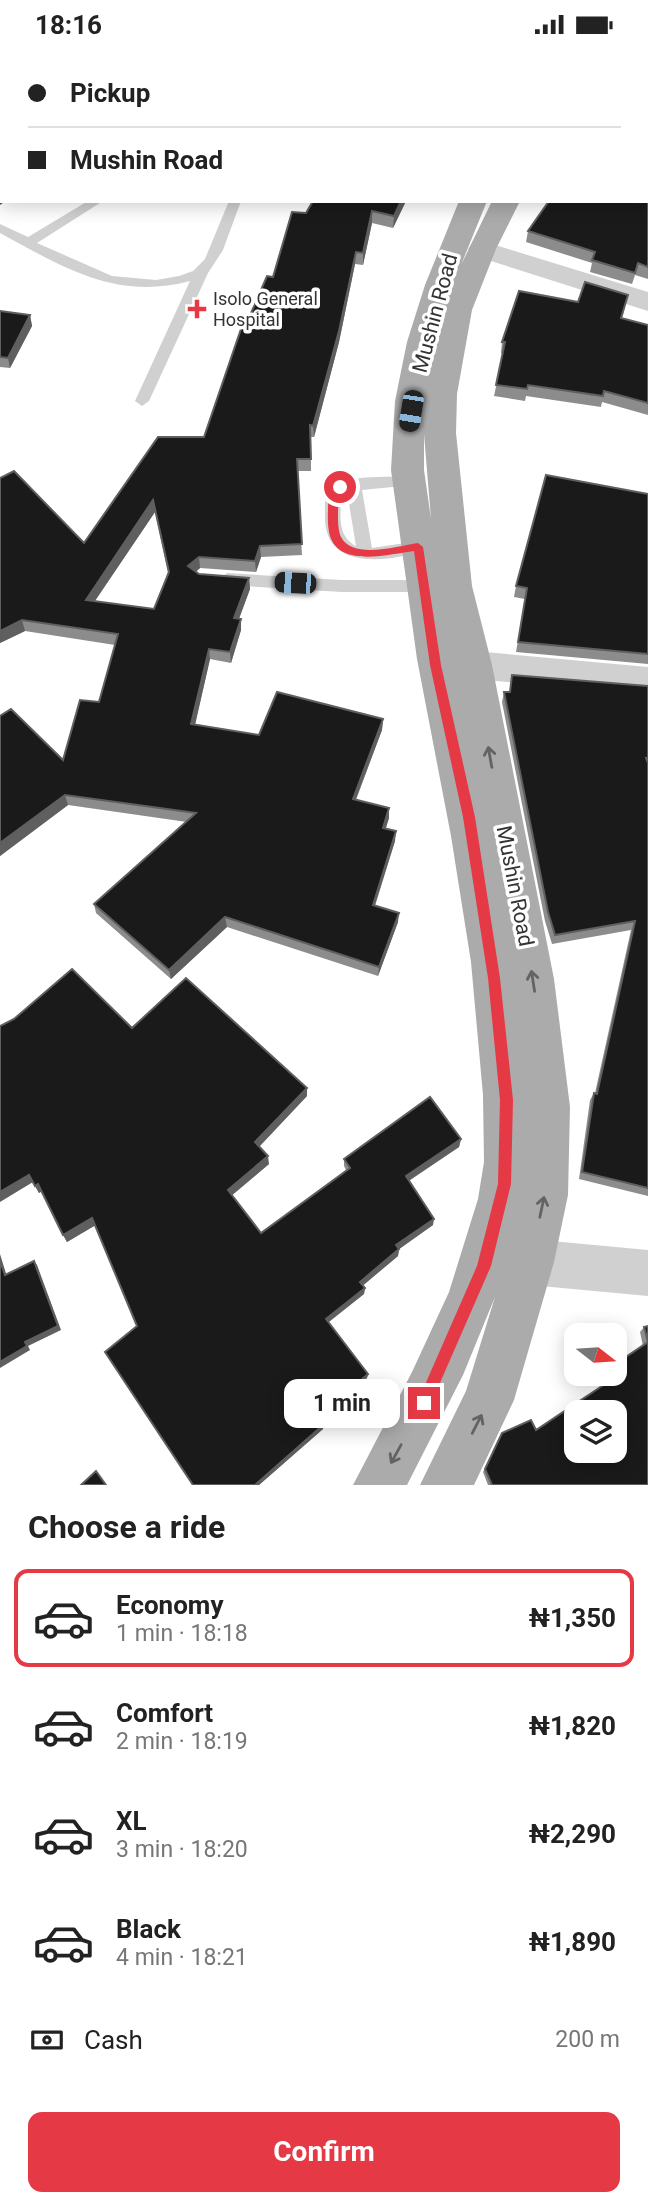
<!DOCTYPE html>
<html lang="en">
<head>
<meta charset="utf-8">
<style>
  :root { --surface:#fff; --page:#f6f6f6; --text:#222; --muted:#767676; --line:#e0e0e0; --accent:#e63946 }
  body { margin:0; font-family:Roboto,sans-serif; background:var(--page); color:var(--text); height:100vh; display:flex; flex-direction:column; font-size:26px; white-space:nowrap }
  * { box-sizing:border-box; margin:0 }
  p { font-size:23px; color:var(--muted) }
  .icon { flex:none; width:38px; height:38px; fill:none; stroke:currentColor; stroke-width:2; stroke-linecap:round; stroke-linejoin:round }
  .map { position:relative; height:1436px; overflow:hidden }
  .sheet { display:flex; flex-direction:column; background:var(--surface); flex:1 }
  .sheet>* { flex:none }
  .top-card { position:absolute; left:0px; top:0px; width:649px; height:154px; box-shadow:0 4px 18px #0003; display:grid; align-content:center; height:154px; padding:0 28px; background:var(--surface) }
  .needle { width:46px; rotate:107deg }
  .tools { position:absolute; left:564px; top:1274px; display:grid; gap:14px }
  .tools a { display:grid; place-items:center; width:63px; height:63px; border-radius:14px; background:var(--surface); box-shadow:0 4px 18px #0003; font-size:35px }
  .end { position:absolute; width:32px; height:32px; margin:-16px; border:9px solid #e63946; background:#fff; box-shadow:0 0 0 4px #fff }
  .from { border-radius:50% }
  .bubble { position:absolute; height:49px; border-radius:14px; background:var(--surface); box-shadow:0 4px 18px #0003; font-size:23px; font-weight:700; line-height:49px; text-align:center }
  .car { position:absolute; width:21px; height:42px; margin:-21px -10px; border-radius:9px; box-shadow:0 0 5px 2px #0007; background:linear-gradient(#222 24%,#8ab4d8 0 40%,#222 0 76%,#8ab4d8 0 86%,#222 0) }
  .top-card b { display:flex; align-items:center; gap:24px; height:66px; font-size:26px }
  .top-card b+b { border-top:2px solid var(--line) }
  .top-card i { width:18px; height:18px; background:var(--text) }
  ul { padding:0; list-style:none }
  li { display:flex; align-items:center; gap:21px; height:98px; margin:0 14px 10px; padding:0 14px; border:4px solid transparent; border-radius:14px }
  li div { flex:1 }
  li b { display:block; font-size:26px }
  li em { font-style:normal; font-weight:700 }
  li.current { border-color:var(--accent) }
  li>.icon { width:63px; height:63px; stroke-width:1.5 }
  h2 { padding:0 28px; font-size:32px; line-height:84px }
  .pay { display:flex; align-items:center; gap:18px; height:77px; padding:0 28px; font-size:26px }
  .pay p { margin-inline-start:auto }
  .cta { display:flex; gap:14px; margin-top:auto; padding:14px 28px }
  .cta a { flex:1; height:80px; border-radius:14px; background:var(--accent); color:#fff; font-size:28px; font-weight:700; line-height:80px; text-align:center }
  .status { display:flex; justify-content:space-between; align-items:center; height:49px; padding:0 35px; background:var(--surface); direction:ltr }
  .status svg { height:19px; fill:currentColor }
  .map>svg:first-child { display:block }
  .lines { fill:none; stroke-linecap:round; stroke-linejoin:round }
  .lane { fill:#d0d0d0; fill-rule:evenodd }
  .street { fill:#d0d0d0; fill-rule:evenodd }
  .primary { fill:#ababab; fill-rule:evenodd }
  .wall { fill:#8c8c8c; fill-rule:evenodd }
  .shaded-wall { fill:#5f5f5f }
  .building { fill:#1a1a1a; stroke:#5f5f5f; stroke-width:2; fill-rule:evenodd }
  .oneway { stroke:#636363 }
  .route { fill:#e63946 }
  .poi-dot { fill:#e63946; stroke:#fff; stroke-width:2.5 }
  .labels { text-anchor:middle; stroke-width:7; stroke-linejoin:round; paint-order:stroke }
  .far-poi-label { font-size:18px; fill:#333; stroke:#fff; text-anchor:start }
  .street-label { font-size:21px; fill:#333; stroke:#fff }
</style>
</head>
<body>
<div class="status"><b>18:16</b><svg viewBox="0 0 49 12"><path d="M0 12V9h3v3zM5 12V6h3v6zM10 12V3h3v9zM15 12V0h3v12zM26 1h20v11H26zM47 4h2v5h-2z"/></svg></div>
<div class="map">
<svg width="648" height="1436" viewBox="0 0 648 1436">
  <rect width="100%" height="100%" fill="#fff"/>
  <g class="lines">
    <path class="lane" d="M269 0H281L268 2Z
      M88 152H103L37 194 112 227 156 231 179 227 193 222 205 210 229 152H241L223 201 208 224 149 352 142 357 135 352 190 232C116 252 63 218 0 184V175L28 188Z
      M408 427 416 432 413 436 362 441 372 499 418 492 424 494 426 498 424 502C390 512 328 522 325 472 325 462 324 448 328 439 348 425 383 429 408 427ZM347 443 356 497C336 486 341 465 341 445Z
      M227 524 342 531H426L434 537 426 543H342L227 536 219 530Z"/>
    <path class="street" d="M482 192 648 243V262L472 206 468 200 472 194Z
      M474 602 648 618V646L474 630 462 626 457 616 462 606Z
      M530 1190 648 1201V1247L530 1236 514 1229 507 1213 514 1197Z"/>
    <path class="primary" d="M600 0H625L599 2Z
      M635 0H648V9V2H634Z
      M459 152H487L461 216 492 152H520L496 200 472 261 457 345 456 384 472 537 492 616 554 930 570 1058 568 1146 554 1213 514 1351 474 1436H420L466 1342 495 1248 463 1326 407 1436H353L412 1323 449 1243 478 1150 484 1113 483 1046 471 913 451 787 417 610 391 421 395 352 407 293 425 236ZM424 385 431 470 424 421Z"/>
  </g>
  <path class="wall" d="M648 58V230L635 226 632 235 590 223 592 214 526 193 528 182 648 152Z
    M406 152 393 179 372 174 363 216 355 215 339 293 314 388H311V422H297L302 506 261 508 256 523 200 519 196 523 199 525 249 529 250 540 239 570 241 581 231 614 210 610 195 675 259 686 383 670 382 681 356 751 389 769 385 779 395 792 375 857 398 873 378 927 227 878 171 930 96 864 94 855 187 773 68 756 0 807V667L63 711 99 653 115 596 25 582 0 594V429L84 494 204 388 245 278 273 228 306 164ZM155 463 168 524 154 560 95 552Z
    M578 253 625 258 622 270 648 276V366L602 353 601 358 526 347 525 352 494 347 503 305 501 304 502 293Z
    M0 262 30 266 32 277 10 319 0 318Z
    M648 445V615L516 603 525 550 514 548 516 537Z
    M648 637V1147L579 1130 590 1051 594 1044H595L631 881 552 895 545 872 502 653 504 643Z
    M132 979 307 1047 259 1098 269 1115 232 1146 261 1184 346 1121 344 1117V1110L461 1090 459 1098 409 1132 433 1176 399 1200 398 1207 363 1236 365 1239 364 1245 329 1273 368 1325 367 1329 320 1371 323 1376V1380L259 1436H193L137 1277 95 1176 67 1193 42 1142 39 1144 33 1133Z
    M648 1277V1436H488L483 1423 502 1384 536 1381 600 1338 596 1331 599 1327 643 1297 640 1283 644 1278Z"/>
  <path class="shaded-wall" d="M2 143V152H6L0 156V144Z
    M401 152H406L393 179 394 167Z
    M372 162V174L363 216V204Z
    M356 203 355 215 339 293 314 388 313 377Z
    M30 266 32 277 10 319 8 309Z
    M153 451 155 463 88 562 86 551Z
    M260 497 261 508 256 523 255 512Z
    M199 508 200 519 189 528 188 517Z
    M249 529 250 540 235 580 234 569Z
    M241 570V581L231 614 230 603Z
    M22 571 25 582 0 594V582Z
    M209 600 210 610 193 685 191 675Z
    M383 670 382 681 352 760 353 750Z
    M65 746 68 756 0 807V794Z
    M389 759V769L383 789V779Z
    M396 782 395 792 372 865 373 856Z
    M399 864 398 873 378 927 379 918Z
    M225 868 227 878 171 930 169 921Z
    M307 1039V1047L256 1101 255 1093Z
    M461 1090 459 1098 405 1134 406 1127Z
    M268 1107 269 1115 230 1148 228 1141Z
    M29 1126 33 1133 0 1153V1143Z
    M38 1135 42 1142 39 1144 35 1137Z
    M92 1169 96 1176 67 1193 63 1186Z
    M434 1170 433 1176 395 1203 396 1196Z
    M399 1200 398 1207 360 1239V1233Z
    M0 1205 8 1231 5 1226 0 1211Z
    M34 1212 37 1216 61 1281 28 1297 30 1301 0 1319V1313L25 1293Z
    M365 1239 364 1245 326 1275V1270Z
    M368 1325 367 1329 318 1373V1368Z
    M323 1376V1380L259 1436H255Z"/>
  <path class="building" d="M0 0H128L131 2H2V143L0 144Z
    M310 0H370V2H310Z
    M648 58V218L638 214 635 224 592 211 595 203 528 182 549 152H648Z
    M313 152H401L394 167 372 162 363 204 356 203 339 282 313 377 310 376 311 410H297L302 495 260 497 255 512 199 508 188 517 199 525 249 529 234 569 241 570 230 603 209 600 191 675 259 686 277 643 383 670 353 750 389 759 383 779 396 782 373 856 399 864 379 918 225 868 169 921 94 855 196 764 65 746 0 794V667L11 660 63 711 80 651 99 653 118 585 22 571 0 582V429L14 422 84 494 158 388H204L242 277 245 278 267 227 273 228 292 163 306 164ZM153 451 169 523 154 560 86 551Z
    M585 233 628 246 621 269 648 276V354L604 342 603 347 528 336 527 340 496 336 505 293H502L519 242 578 253Z
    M0 262 30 266 8 309 0 308Z
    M546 426 648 445V605L518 593 527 539 516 537Z
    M512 626 648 637V709H646L648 714V1139L582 1123 594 1044 597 1045 635 872 555 886 548 863 504 643H510Z
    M72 920 132 979 186 929 307 1039 255 1093 268 1107 228 1141 261 1184 350 1119 344 1110 430 1048 461 1090 406 1127 434 1170 396 1196 399 1200 360 1233 365 1239 326 1270 368 1325 318 1368 323 1376 255 1436H193L105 1303 137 1277 92 1169 63 1186 38 1135 35 1137 29 1126 0 1143V977L14 970Z
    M0 1211 5 1226 34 1212 58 1277 25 1293 27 1297 0 1313Z
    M648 1277V1293L644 1278Z
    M648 1293V1436H492L485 1420 502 1384 531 1371 536 1381 605 1335 599 1327 602 1325H614V1316ZM576 1363H614V1402H576Z
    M96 1422 106 1436H81Z"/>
  <defs><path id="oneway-shaft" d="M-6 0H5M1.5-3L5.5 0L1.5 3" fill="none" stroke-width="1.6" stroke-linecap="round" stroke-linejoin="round" transform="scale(1.75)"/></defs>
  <g class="oneway">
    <use href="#oneway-shaft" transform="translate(490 708) rotate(-100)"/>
    <use href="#oneway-shaft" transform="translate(533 932) rotate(-99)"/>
    <use href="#oneway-shaft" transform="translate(542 1158) rotate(-78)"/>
    <use href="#oneway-shaft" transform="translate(477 1375) rotate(-63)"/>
    <use href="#oneway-shaft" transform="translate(396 1405) rotate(119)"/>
  </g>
  <path class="route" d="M336 436 345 438 338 444C339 456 336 477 341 488 353 511 398 497 418 494L423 498 441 616 475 768 500 929 513 1051 511 1135 491 1217 429 1359 424 1361 419 1359 417 1354 477 1217 498 1135 500 1051 488 929 463 768 430 616 414 502C390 505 340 519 330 487 326 474 329 456 328 443Z"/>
  <path class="poi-dot" d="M193.5 249.5h7v7h7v7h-7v7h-7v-7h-7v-7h7z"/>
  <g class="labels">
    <g class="far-poi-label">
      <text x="213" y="256">Isolo General<tspan x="213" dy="21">Hospital</tspan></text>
    </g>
    <g class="street-label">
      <text transform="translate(435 264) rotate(-75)" y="7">Mushin Road</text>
      <text transform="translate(515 837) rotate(79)" y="7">Mushin Road</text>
    </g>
  </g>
</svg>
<div class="tools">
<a><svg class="needle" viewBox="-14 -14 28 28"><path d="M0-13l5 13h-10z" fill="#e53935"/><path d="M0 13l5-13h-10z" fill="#767676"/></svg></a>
<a><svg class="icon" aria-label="layers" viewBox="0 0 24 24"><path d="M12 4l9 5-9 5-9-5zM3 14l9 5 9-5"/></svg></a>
</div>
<i class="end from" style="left:340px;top:438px"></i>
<i class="end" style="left:424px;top:1354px"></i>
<div class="bubble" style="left:284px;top:1330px;width:116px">1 min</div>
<i class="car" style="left:411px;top:362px;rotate:189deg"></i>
<i class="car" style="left:295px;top:534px;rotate:273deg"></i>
<div class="top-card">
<b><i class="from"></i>Pickup</b>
<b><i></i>Mushin Road</b>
</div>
</div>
<section class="sheet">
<h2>Choose a ride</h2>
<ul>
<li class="current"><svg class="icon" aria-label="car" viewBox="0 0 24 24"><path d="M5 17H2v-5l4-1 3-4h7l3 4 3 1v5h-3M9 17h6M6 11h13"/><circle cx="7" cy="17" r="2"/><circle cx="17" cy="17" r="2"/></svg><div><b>Economy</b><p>1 min · 18:18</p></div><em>₦1,350</em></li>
<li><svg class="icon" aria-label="car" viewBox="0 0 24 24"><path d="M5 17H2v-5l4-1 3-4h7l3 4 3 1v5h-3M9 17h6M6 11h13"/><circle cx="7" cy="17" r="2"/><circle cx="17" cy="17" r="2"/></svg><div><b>Comfort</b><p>2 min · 18:19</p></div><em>₦1,820</em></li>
<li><svg class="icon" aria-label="car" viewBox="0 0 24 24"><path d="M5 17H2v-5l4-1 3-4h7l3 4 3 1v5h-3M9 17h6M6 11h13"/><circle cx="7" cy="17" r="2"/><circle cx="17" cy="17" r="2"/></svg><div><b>XL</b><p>3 min · 18:20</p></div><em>₦2,290</em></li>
<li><svg class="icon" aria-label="car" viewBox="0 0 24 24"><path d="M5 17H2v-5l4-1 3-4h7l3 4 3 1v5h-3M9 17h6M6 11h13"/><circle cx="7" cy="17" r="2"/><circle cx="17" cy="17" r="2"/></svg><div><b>Black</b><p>4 min · 18:21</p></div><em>₦1,890</em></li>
</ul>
<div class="pay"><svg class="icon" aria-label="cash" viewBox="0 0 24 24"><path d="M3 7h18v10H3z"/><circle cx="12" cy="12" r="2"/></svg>Cash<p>200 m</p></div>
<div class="cta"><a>Confirm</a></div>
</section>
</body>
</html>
